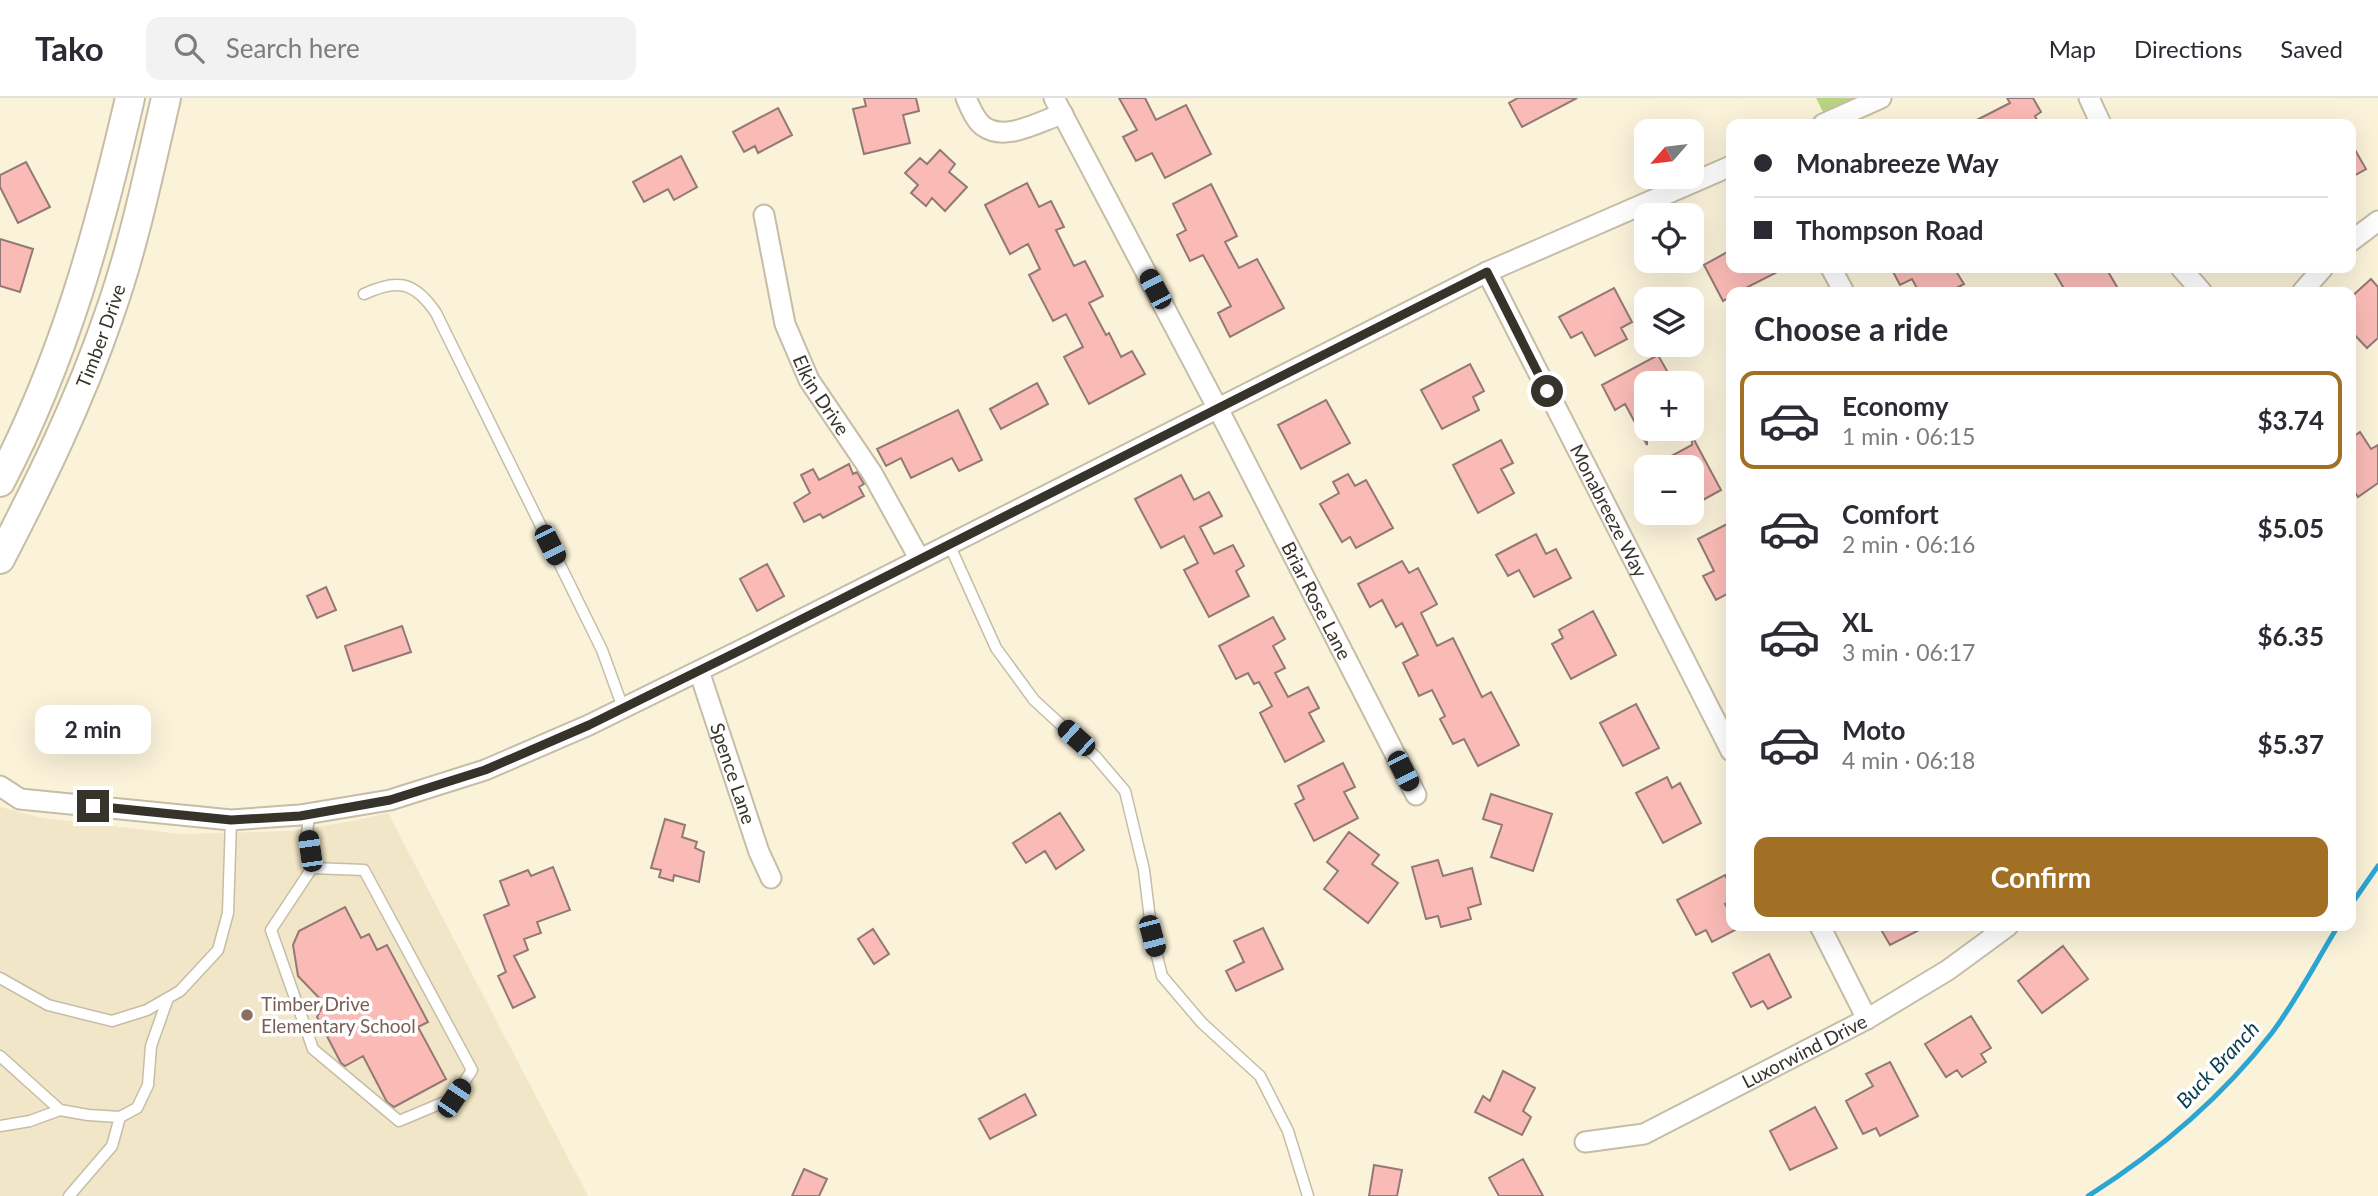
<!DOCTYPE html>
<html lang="en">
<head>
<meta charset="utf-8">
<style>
  :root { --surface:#fff; --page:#f2f2f3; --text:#2b2b33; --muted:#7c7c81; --line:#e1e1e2; --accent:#a17025 }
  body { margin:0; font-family:Lato,sans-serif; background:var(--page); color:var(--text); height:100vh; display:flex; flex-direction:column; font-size:26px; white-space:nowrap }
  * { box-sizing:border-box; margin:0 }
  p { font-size:23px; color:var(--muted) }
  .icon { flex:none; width:38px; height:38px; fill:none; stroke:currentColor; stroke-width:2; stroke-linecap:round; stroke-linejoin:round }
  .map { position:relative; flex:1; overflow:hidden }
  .drawer { position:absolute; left:1726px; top:189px; width:630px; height:644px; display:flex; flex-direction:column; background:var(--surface); border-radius:14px; box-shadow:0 7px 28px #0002 }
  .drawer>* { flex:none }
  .hud { position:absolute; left:1726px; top:21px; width:630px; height:154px; border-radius:14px; box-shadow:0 7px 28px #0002; display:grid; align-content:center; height:154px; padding:0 28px; background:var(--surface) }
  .needle { width:46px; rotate:242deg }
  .tools { position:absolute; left:1634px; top:21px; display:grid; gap:14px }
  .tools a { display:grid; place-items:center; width:70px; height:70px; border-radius:14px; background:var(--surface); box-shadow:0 7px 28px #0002; font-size:35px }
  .end { position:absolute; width:32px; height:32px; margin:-16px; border:9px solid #36332a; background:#fff; box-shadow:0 0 0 4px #fff }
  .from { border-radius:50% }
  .bubble { position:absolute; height:49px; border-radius:14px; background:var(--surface); box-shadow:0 7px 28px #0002; font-size:23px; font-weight:700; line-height:49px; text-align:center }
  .car { position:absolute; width:21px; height:42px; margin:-21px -10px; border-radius:9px; box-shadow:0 0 5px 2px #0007; background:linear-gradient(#222 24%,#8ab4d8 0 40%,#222 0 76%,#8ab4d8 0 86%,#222 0) }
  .hud b { display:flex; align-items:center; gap:24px; height:66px; font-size:26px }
  .hud b+b { border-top:2px solid var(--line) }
  .hud i { width:18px; height:18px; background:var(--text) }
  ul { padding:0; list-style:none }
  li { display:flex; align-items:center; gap:21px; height:98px; margin:0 14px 10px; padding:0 14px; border:4px solid transparent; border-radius:14px }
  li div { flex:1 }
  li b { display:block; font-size:26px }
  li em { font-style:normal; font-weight:700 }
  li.selected { border-color:var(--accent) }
  li>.icon { width:63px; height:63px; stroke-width:1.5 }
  h2 { padding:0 28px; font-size:32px; line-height:84px }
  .cta { display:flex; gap:14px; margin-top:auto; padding:14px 28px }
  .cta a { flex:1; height:80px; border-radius:14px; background:var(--accent); color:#fff; font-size:28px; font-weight:700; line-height:80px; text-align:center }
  header { display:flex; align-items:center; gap:42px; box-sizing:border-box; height:98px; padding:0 35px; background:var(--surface); border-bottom:2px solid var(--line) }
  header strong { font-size:33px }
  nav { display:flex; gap:38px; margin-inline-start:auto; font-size:24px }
  .search { width:490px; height:63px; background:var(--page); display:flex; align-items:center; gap:18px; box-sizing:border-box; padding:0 24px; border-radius:14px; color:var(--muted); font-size:26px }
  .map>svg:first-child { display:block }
  .built { fill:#f1e6c7 }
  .green { fill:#bad581 }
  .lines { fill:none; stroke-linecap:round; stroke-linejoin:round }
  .stream { stroke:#2ba6d3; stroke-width:5 }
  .building { fill:#fabbb6; stroke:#937976; stroke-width:2 }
  .service-casing { stroke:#c6bda6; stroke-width:13 }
  .minor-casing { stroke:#c6bda6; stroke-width:23 }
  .secondary-casing { stroke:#c6bda6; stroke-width:32 }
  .service { stroke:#fff; stroke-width:10 }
  .minor { stroke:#fff; stroke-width:19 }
  .secondary { stroke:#fff; stroke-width:28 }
  .route { stroke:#36332a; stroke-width:9 }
  .education-dot { fill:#8d6e63; stroke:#fff; stroke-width:2.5 }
  .labels { text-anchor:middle; stroke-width:7; stroke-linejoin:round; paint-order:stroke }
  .street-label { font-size:19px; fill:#36332a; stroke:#fff }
  .education-label { font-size:19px; fill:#785e54; stroke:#fff; text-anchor:start }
  .water-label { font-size:21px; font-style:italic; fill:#0a3d50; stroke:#fff }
</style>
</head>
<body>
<header>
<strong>Tako</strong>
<div class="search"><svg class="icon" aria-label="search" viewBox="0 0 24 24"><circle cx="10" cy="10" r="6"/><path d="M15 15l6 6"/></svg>Search here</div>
<nav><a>Map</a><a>Directions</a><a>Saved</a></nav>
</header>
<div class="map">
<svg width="2378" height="1098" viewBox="0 0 2378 1098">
  <rect width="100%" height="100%" fill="#fbf2da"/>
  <path class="built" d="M0 709 43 720 180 736 291 733 353 723 388 715 588 1098H0Z"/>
  <path class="green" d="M1816 0H1879L1828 24Z"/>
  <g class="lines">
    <path class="stream" d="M2350 808 2378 768
      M2088 1098C2156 1055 2221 1000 2271 936 2295 905 2317 862 2338 828"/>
  </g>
  <path class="building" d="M864 0H916L919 13 903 17 910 45 864 56 853 11 866 8Z
    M1119 0H1145L1156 22 1186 7 1211 56 1165 80 1152 55 1136 63 1123 39 1137 32Z
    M1518 0H1577L1522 29 1509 5Z
    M2007 0H2033L2041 14 2035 18 2039 26H1969L2010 5Z
    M778 10 792 37 758 55 755 48 744 54 733 34Z
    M2350 43 2366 71 2350 80Z
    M940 52 955 66 949 74 967 89 945 113 932 100 926 108 911 95 918 87 905 75 920 60 927 66Z
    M681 58 697 89 674 102 668 91 644 104 633 84Z
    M26 64 50 109 18 125 0 89V77Z
    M1027 85 1039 109 1051 103 1064 129 1056 132 1074 168 1085 163 1103 198 1089 205 1106 237 1109 235 1121 259 1132 253 1145 276 1089 306 1064 259 1083 249 1066 216 1053 223 1029 177 1040 171 1028 146 1010 156 985 107Z
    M1211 86 1237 138 1225 144 1239 170 1257 161 1284 210 1230 239 1218 215 1231 208 1203 157 1190 163 1177 137 1186 132 1173 106Z
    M0 141 33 151 20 194 0 188Z
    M1731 152V170H1785L1738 194H1731V198L1723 203 1704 167Z
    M1891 170H1954L1964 186 1949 194H1919L1912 181 1900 187Z
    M2052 170H2106L2120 194H2066Z
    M2371 181 2378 189V240L2367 250 2350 232V200Z
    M1614 190 1632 224 1621 230 1627 241 1595 258 1582 234 1571 240 1559 219Z
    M1658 257 1671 280 1662 285H1647V347L1625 306 1615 312 1602 287Z
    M1470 266 1484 293 1473 299 1479 312 1442 331 1421 292Z
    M1037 285 1048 306 1001 331 990 311Z
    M1326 302 1350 345 1301 371 1278 327Z
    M958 312 982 362 959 373 952 360 911 380 901 360 886 368 877 351Z
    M2360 334 2371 351 2378 347V385L2358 399 2350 387V341Z
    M1692 338 1721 392 1692 408V369H1651L1692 347Z
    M1501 342 1513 365 1501 371 1514 395 1478 415 1453 367Z
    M849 366 853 376 857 374 864 386 859 389 864 398 823 420 820 416 804 424 794 405 810 395 801 377 813 371 819 382Z
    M1348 376 1355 388 1366 382 1393 430 1356 450 1350 439 1342 444 1320 406 1339 395 1333 384Z
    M1181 377 1194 402 1209 394 1222 418 1200 429 1214 456 1233 447 1244 468 1236 473 1249 498 1209 519 1184 472 1198 465 1184 438 1161 450 1135 401Z
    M1731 424V494L1716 502 1703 478 1714 473 1698 441Z
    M1536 436 1546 456 1556 451 1571 480 1534 499 1519 472 1508 478 1496 457Z
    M1402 463 1409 475 1418 470 1437 506 1421 515 1437 548 1453 540 1482 599 1491 594 1519 647 1478 668 1464 641 1453 646 1440 621 1445 618 1432 592 1419 598 1403 565 1418 557 1402 525 1396 529 1382 502 1370 509 1358 486Z
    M767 466 784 498 757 513 740 481Z
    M326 489 336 512 317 520 307 498Z
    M1593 513 1616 557 1571 581 1552 546 1563 540 1559 532Z
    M1273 519 1285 541 1273 548 1285 570 1275 575 1288 599 1308 589 1319 610 1309 615 1324 643 1285 664 1260 615 1272 608 1259 584 1254 586 1248 575 1236 581 1219 548Z
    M402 528 411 554 353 573 345 548Z
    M1636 606 1659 650 1623 668 1600 625Z
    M1343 665 1355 689 1344 694 1358 720 1314 743 1295 706 1304 701 1298 688Z
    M1667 679 1672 690 1680 685 1701 725 1663 745 1636 695Z
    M1491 696 1552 716 1533 773 1491 759 1502 727 1483 721Z
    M1060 715 1084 752 1056 771 1045 753 1026 765 1013 745Z
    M665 721 685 727 682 739 697 744 695 750 704 754 699 784 674 777 673 783 659 779 661 772 651 770Z
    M1349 734 1379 757 1372 766 1398 785 1368 825 1324 791 1338 773 1327 764Z
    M1438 762 1443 778 1472 770 1481 806 1468 810 1471 821 1441 829 1438 818 1426 821 1412 769Z
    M553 769 570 812 537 824 541 835 524 841 528 852 514 858 535 899 513 910 498 878 506 874 484 817 509 807 500 783 528 772 531 778Z
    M1725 777 1731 789V803L1725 806 1731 817V828H1736L1737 831 1712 844 1706 832 1696 837 1677 802Z
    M345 809 361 840 369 836 377 852 387 847 428 924 418 929 446 981 394 1009 387 1004 363 958 345 968 341 965 317 919 324 905 298 878 293 847 299 833Z
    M1879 828H1927L1890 847Z
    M1263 830 1283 871 1236 893 1226 873 1244 864 1234 843Z
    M873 831 889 856 874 866 858 841Z
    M2063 848 2088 881 2042 915 2018 883Z
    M1769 856 1791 899 1768 911 1763 903 1751 909 1733 875Z
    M1971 918 1991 950 1981 956 1986 964 1962 979 1957 972 1946 979 1925 946Z
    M1890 964 1918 1018 1880 1038 1876 1030 1863 1036 1846 1003 1873 988 1866 976Z
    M1503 973 1535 990 1523 1013 1531 1019 1522 1037 1475 1014 1483 998 1490 1003Z
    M1025 996 1036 1017 990 1041 979 1021Z
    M1815 1009 1837 1050 1790 1072 1770 1033Z
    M1523 1061 1543 1098H1499L1489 1080Z
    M1374 1067 1402 1072 1397 1098H1369Z
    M804 1071 827 1081 819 1098H792Z"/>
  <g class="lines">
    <defs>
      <path id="service" d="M364 196C398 180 415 184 436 215L602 552 623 610
        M949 446 996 550 1034 602 1096 659 1125 693 1144 772 1152 838 1162 878 1202 925 1260 978 1288 1033 1308 1098
        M309 716 307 736 312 770 364 772 472 972 454 1000 399 1023 313 951 271 832 312 770
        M0 880 48 907 112 923 147 912 180 893 218 852 228 815 231 722
        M0 958 60 1012 88 1017 120 1019 137 1010 148 987 151 948 168 900
        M0 1028 30 1023 60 1012
        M69 1098 112 1048 120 1019"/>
      <g id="minor">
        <path d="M966 0C970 9 975 22 983 28 1006 45 1041 22 1063 16"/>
        <path id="s1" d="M1054 0 1227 328 1416 697"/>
        <path d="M2089 0 2101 26"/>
        <path d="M1823 26 1881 0"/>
        <path id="s2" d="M764 117 785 226 809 282 872 375 919 460"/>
        <path d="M2350 144 2378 123"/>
        <path d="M1831 170 1844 194"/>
        <path d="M2181 170 2202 194"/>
        <path id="s3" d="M1487 174 1731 653"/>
        <path d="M2302 194 2323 170"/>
        <path id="s4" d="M699 573 759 754 771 780"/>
        <path d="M0 688 20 701 231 722 300 717 390 702 485 672 589 627 747 549 1487 174 1731 68"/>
        <path d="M1820 828 1867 921"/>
        <path id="s5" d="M1585 1044 1644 1036 1867 921 1948 872 2008 828"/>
      </g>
      <g id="secondary">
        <path d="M0 384C64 262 99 134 130 0"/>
        <path id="s6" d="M0 461C41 382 80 302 109 217 134 147 149 73 166 0"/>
      </g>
    </defs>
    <use href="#service" class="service-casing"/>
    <use href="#minor" class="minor-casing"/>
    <use href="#secondary" class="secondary-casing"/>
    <use href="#service" class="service"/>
    <use href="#minor" class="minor"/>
    <use href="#secondary" class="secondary"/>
  </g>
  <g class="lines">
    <path class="route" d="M93 708 231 722 300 718 390 702 485 672 589 627 747 549 1487 174 1547 293"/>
  </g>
  <circle class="education-dot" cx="247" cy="917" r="7"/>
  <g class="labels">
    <g class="street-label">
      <text dy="7" stroke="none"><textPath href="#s6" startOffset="245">Timber Drive</textPath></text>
      <text dy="7" stroke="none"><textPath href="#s2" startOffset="191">Elkin Drive</textPath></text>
      <text dy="7" stroke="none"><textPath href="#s3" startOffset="268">Monabreeze Way</textPath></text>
      <text dy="7" stroke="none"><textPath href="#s1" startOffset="567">Briar Rose Lane</textPath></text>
      <text dy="7" stroke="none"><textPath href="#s4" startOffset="108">Spence Lane</textPath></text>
      <text dy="7" stroke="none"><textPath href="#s5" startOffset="240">Luxorwind Drive</textPath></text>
    </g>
    <g class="education-label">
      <text x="261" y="913">Timber Drive<tspan x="261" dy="22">Elementary School</tspan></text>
    </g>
    <g class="water-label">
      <text transform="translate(2218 967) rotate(-47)" y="7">Buck Branch</text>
    </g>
  </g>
</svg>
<div class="tools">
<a><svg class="needle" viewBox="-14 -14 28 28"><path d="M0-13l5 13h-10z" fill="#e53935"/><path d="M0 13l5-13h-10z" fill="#7c7c81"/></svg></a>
<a><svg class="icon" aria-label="locate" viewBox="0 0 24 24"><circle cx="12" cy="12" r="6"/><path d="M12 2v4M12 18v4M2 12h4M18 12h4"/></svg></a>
<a><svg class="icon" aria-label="layers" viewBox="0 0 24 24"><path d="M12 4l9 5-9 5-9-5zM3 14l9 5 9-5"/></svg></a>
<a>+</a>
<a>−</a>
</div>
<i class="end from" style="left:1547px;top:293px"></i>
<i class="end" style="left:93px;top:708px"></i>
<div class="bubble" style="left:35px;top:607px;width:116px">2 min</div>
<i class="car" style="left:1155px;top:191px;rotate:332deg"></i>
<i class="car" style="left:550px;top:447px;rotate:153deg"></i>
<i class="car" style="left:1076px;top:640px;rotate:312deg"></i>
<i class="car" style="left:1403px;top:673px;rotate:153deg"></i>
<i class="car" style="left:310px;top:753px;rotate:352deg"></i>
<i class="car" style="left:1152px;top:838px;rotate:165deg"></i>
<i class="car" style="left:454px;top:1000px;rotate:34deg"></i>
<div class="hud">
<b><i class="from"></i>Monabreeze Way</b>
<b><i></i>Thompson Road</b>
</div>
<section class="drawer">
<h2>Choose a ride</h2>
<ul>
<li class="selected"><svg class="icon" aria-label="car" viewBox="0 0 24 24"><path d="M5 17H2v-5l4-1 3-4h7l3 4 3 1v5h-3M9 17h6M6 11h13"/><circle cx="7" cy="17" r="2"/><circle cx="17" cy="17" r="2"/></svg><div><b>Economy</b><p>1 min · 06:15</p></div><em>$3.74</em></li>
<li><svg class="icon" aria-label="car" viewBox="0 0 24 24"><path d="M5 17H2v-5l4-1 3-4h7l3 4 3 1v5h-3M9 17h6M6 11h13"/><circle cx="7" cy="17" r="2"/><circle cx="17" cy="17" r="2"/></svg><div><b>Comfort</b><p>2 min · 06:16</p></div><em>$5.05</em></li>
<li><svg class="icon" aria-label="car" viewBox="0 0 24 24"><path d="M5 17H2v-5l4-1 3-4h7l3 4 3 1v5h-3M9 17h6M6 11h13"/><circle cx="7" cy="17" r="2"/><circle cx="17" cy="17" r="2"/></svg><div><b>XL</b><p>3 min · 06:17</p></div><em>$6.35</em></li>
<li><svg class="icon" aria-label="car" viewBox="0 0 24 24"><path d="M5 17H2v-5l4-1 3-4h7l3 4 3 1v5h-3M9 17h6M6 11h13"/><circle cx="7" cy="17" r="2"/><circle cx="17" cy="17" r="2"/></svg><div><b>Moto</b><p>4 min · 06:18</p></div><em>$5.37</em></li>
</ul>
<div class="cta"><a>Confirm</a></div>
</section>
</div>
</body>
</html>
